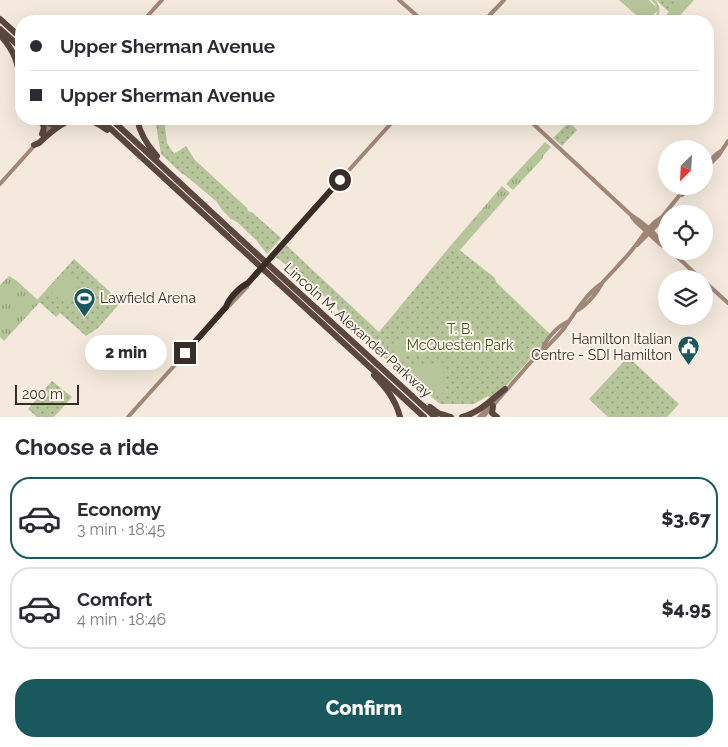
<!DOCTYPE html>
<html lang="en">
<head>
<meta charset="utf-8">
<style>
  :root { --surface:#fff; --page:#f2f2f3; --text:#2b2b33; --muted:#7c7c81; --line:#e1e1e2; --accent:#19595e }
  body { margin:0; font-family:Raleway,sans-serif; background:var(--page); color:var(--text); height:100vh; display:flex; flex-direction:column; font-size:19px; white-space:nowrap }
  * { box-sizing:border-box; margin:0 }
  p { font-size:16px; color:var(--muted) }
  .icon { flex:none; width:28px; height:28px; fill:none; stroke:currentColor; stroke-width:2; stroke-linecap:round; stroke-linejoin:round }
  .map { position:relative; height:417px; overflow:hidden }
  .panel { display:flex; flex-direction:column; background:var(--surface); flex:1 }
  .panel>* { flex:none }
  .top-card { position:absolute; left:15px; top:15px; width:699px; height:110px; border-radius:20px; box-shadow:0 5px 20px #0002; display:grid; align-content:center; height:110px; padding:0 15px; background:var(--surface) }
  .needle { width:32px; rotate:204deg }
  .controls { position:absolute; left:658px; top:140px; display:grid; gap:10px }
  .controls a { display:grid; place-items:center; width:55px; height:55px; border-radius:50%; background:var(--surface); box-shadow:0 5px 20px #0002; font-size:25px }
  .scale { position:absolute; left:15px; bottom:12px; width:64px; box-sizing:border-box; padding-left:5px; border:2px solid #392d28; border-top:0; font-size:14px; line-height:18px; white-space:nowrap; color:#392d28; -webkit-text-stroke:4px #fbf3e8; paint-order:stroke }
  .end { position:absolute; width:22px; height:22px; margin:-11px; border:6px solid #392d28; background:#fff; box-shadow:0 0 0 2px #fff }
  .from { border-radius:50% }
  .bubble { position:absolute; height:35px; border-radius:18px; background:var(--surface); box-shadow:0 5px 20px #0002; font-size:16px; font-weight:800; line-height:35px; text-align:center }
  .top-card b { display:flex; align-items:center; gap:18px; height:48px; font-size:19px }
  .top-card b+b { border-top:1px solid var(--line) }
  .top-card i { width:12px; height:12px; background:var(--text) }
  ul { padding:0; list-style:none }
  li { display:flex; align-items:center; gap:15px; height:82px; margin:0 10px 8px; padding:0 5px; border:2px solid var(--line); border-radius:20px }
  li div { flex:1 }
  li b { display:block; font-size:19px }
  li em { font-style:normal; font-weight:800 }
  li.active { border-color:var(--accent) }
  li>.icon { width:45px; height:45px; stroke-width:1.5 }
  h2 { padding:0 15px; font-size:22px; line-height:60px }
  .action { display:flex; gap:10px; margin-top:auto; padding:10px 15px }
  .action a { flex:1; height:58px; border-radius:20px; background:var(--accent); color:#fff; font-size:20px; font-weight:800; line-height:58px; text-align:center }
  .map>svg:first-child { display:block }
  .grass { fill:url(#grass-tufts) }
  .park { fill:url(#park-dots) }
  .pitch { fill:#b6c59a }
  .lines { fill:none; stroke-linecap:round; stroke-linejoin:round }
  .secondary { stroke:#a18777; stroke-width:4 }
  .motorway { stroke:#5b473e; stroke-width:6 }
  .secondary-bridge { stroke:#a18777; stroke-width:4 }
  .route { stroke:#392d28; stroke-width:6 }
  .labels { text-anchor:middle; stroke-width:4; stroke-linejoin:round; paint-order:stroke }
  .poi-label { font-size:14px; fill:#392d28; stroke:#fbf3e8; text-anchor:start }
  .park-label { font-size:14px; fill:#485929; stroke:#fbf3e8 }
  .street-label { font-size:14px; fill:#392d28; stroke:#fbf3e8 }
</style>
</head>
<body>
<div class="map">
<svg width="728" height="417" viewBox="0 0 728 417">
  <defs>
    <pattern id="grass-tufts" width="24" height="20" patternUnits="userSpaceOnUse" patternTransform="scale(1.25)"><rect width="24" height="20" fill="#b6c59a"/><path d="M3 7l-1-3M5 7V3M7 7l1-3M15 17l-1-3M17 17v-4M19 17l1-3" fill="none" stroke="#95a07e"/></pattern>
    <pattern id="park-dots" width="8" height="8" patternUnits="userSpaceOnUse" patternTransform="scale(1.25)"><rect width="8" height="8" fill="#b6c59a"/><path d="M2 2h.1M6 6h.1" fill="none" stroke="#95a07e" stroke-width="1.8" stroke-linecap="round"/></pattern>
  </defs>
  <rect width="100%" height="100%" fill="#f4e9dc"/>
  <path class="grass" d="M681 0H694L675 21H660Z
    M545 142 551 147 543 156V158L513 190 506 184Z
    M502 186 510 193 460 250 452 244Z
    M9 276 17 281 40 302 4 341 0 337V285Z"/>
  <path class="park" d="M656 0H681L671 12H669Z
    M155 119H164L167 143 174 154 186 146 195 160 247 208 248 211 253 213 281 238 267 254 256 240 237 222 231 219 222 210 216 201 186 176 180 172 161 154Z
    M569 122 577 130 562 146 553 138Z
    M452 244 495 278 496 282 550 334 549 337 508 384 491 399 488 396 474 404H440L370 346 364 334 351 324 338 313 337 305 331 300 316 292 301 274 293 271 280 260 275 257 286 245 379 332Z
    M74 259 121 302 98 328 86 336 60 313 56 317 37 300Z
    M628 357 679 404 667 417H608L589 399Z
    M52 381 72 397 54 417H37L28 409Z"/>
  <path class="pitch" d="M619 0H649L656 7 655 4 651 0H655C661 6 661 14 655 21H651L656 17 657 11 648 21H643Z
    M68 273 81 284 65 303 51 292Z
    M426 338V355L395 356 394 339Z
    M442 363 443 365 445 393C425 394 413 385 410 365Z"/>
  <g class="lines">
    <path class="secondary" d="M399 0 423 21
      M143 21 162 0
      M484 21 504 0
      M528 119 631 215C644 223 657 235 666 247
      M45 130 54 119
      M46 133 58 119
      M710 163C712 158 715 154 721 151
      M704 170 719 155 728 141
      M0 184 35 145
      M682 195 691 186
      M632 217 636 222 660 244 663 246
      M637 245 660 222 662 217 687 186
      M671 251 701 279
      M269 259 395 119
      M704 281 728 303
      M227 307 228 303 236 293 245 284 248 283 257 273
      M578 310C587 305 598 292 602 283 612 272 623 261 632 250 641 239 649 224 662 217
      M543 348H546C552 341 560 334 565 327 574 314 587 293 601 284
      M128 417 227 307 230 305 247 287 248 283
      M479 417 490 405
      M483 417 543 348C546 339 558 326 567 322"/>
    <path class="motorway" d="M0 19 21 38
      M0 29 21 48
      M0 35C15 51 18 63 21 85
      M35 119C43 123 46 125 42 134
      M40 119 53 125
      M100 119 424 417
      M111 119 259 256 435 417
      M137 119C140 134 147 145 157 156
      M34 145 39 143C61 122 79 108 107 130
      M374 375C386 388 396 400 400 417
      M493 406 492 413 497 417
      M430 407 438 413 451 417
      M462 417C479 413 491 400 505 389"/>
    <path class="secondary-bridge" d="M257 273 269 259"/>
  </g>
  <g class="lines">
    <path class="route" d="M185 353 226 307C229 298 240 287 248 283L340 180"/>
  </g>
  <defs>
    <symbol id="stadium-pin" viewBox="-11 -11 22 30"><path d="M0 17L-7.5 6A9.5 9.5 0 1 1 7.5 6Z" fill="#19595e" stroke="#fbf3e8"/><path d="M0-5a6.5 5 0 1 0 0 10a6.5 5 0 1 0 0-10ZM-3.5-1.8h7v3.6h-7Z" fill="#fff"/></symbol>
    <symbol id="civic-pin" viewBox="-11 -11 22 30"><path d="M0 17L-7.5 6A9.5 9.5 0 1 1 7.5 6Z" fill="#19595e" stroke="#fbf3e8"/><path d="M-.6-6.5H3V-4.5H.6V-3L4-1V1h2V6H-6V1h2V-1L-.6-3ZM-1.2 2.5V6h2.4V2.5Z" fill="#fff"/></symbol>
  </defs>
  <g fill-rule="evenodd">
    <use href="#stadium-pin" x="72" y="286" width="25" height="34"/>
    <use href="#civic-pin" x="676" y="334" width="25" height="34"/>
  </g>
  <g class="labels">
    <g class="poi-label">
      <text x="100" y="303">Lawfield Arena</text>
      <text x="672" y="344" text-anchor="end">Hamilton Italian<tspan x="672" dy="16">Centre - SDI Hamilton</tspan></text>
    </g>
    <g class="park-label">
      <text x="460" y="334">T. B.<tspan x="460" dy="16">McQuesten Park</tspan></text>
    </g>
    <g class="street-label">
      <text transform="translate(358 330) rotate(42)" y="5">Lincoln M. Alexander Parkway</text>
    </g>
  </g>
</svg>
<div class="controls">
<a><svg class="needle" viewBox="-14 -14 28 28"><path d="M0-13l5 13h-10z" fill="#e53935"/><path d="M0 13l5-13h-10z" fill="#7c7c81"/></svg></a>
<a><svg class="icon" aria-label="locate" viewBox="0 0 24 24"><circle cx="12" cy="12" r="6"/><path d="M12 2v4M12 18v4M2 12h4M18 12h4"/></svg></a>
<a><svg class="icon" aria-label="layers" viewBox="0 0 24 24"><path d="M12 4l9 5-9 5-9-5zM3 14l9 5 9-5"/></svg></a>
</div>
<div class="scale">200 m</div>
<i class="end from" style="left:340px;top:180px"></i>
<i class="end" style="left:185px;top:353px"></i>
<div class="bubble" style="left:85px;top:335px;width:82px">2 min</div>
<div class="top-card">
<b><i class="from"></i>Upper Sherman Avenue</b>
<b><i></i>Upper Sherman Avenue</b>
</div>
</div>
<section class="panel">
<h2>Choose a ride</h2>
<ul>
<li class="active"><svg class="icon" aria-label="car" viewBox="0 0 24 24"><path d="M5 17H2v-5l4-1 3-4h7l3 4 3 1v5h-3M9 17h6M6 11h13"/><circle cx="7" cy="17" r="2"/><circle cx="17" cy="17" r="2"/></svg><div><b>Economy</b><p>3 min · 18:45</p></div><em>$3.67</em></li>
<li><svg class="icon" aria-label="car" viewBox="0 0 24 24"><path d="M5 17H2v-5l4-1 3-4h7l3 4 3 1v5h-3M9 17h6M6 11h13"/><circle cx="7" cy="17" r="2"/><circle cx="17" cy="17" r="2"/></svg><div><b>Comfort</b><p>4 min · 18:46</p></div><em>$4.95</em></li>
</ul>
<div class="action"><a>Confirm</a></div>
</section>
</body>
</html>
